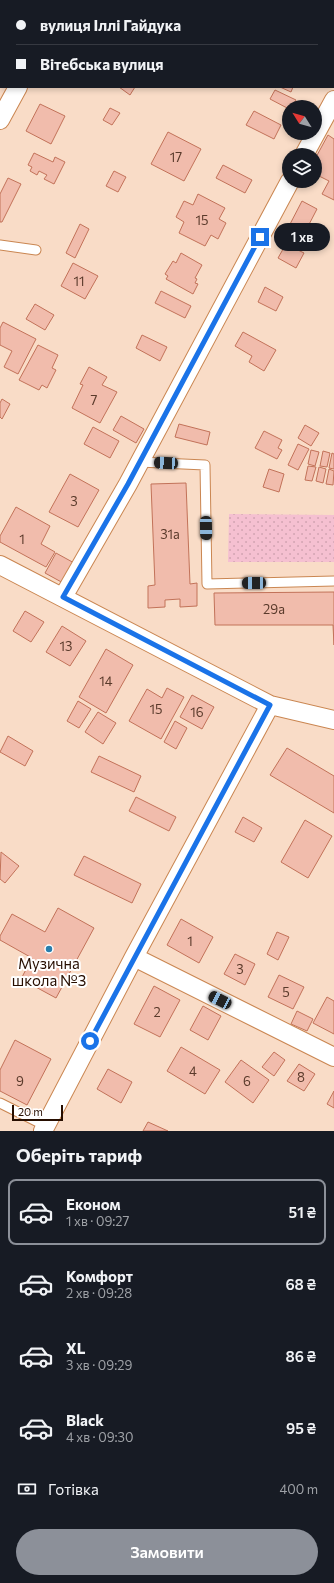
<!DOCTYPE html>
<html lang="uk">
<head>
<meta charset="utf-8">
<style>
  :root { --surface:#171b24; --page:#242831; --text:#f1f3f6; --muted:#9ea1a6; --line:#363941; --accent:#8c9099 }
  body { margin:0; font-family:Commissioner,sans-serif; background:var(--page); color:var(--text); height:100vh; display:flex; flex-direction:column; font-size:15px; white-space:nowrap }
  * { box-sizing:border-box; margin:0 }
  p { font-size:13px; color:var(--muted) }
  .icon { flex:none; width:22px; height:22px; fill:none; stroke:currentColor; stroke-width:2; stroke-linecap:round; stroke-linejoin:round }
  .map { position:relative; height:1131px; overflow:hidden }
  .details { display:flex; flex-direction:column; background:var(--surface); flex:1 }
  .details>* { flex:none }
  .top-card { position:absolute; left:0px; top:0px; width:334px; height:88px; box-shadow:0 2px 6px #0003; display:grid; align-content:center; height:88px; padding:0 16px; background:var(--surface) }
  .needle { width:26px; rotate:307deg }
  .buttons { position:absolute; left:282px; top:100px; display:grid; gap:8px }
  .buttons a { display:grid; place-items:center; width:40px; height:40px; border-radius:50%; background:var(--surface); box-shadow:0 2px 6px #0003; font-size:20px }
  .scale { position:absolute; left:12px; bottom:10px; width:51px; box-sizing:border-box; padding-left:4px; border:2px solid #270e00; border-top:0; font-size:11px; line-height:14px; white-space:nowrap; color:#270e00; -webkit-text-stroke:3px #fff; paint-order:stroke }
  .end { position:absolute; width:18px; height:18px; margin:-9px; border:5px solid #1a73e8; background:#fff; box-shadow:0 0 0 2px #fff }
  .from { border-radius:50% }
  .bubble { position:absolute; height:28px; border-radius:14px; background:var(--surface); box-shadow:0 2px 6px #0003; font-size:13px; font-weight:600; line-height:28px; text-align:center }
  .car { position:absolute; width:12px; height:24px; margin:-12px -6px; border-radius:5px; box-shadow:0 0 3px 1px #0007; background:linear-gradient(#222 24%,#8ab4d8 0 40%,#222 0 76%,#8ab4d8 0 86%,#222 0) }
  .top-card b { display:flex; align-items:center; gap:14px; height:38px; font-size:15px }
  .top-card b+b { border-top:1px solid var(--line) }
  .top-card i { width:10px; height:10px; background:var(--text) }
  ul { padding:0; list-style:none }
  li { display:flex; align-items:center; gap:12px; height:66px; margin:0 8px 6px; padding:0 8px; border:2px solid transparent; border-radius:8px }
  li div { flex:1 }
  li b { display:block; font-size:15px }
  li em { font-style:normal; font-weight:600 }
  li.active { border-color:var(--accent) }
  li>.icon { width:36px; height:36px; stroke-width:1.5 }
  h2 { padding:0 16px; font-size:18px; line-height:48px }
  .pay { display:flex; align-items:center; gap:10px; height:44px; padding:0 16px; font-size:15px }
  .pay p { margin-inline-start:auto }
  .button { display:flex; gap:8px; margin-top:auto; padding:8px 16px }
  .button a { flex:1; height:46px; border-radius:24px; background:var(--accent); color:#fff; font-size:16px; font-weight:600; line-height:46px; text-align:center }
  .map>svg:first-child { display:block }
  .grass { fill:url(#grass-dots) }
  .building { fill:#f1bcac; stroke:#c27259 }
  .lines { fill:none; stroke-linecap:round; stroke-linejoin:round }
  .lane-casing { stroke:#ca8651; stroke-width:11 }
  .street-casing { stroke:#ca8651; stroke-width:20 }
  .lane { stroke:#fff; stroke-width:9 }
  .street { stroke:#fff; stroke-width:18 }
  .route { stroke:#1a73e8; stroke-width:5 }
  .poi-dot { fill:#287ead; stroke:#fff; stroke-width:1.5 }
  .labels { text-anchor:middle; stroke-width:4; stroke-linejoin:round; paint-order:stroke }
  .number-label { font-size:13px; fill:#5a3a2b }
  .poi-label { font-size:15px; fill:#270e00; stroke:#fff }
</style>
</head>
<body>
<div class="map">
<svg width="334" height="1131" viewBox="0 0 334 1131">
  <defs>
    <pattern id="grass-dots" width="8" height="8" patternUnits="userSpaceOnUse"><rect width="8" height="8" fill="#f5c0d1"/><path d="M2 2h.1M6 6h.1" fill="none" stroke="#d2a4b2" stroke-width="1.8" stroke-linecap="round"/></pattern>
  </defs>
  <rect width="100%" height="100%" fill="#f9dcc7"/>
  <path class="grass" d="M229 514 334 515V562H228Z"/>
  <path class="building" d="M119 87H135L130 95Z
    M280 87H293L291 92Z
    M275 90 296 100 292 107H289V109L270 99Z
    M40 104 65 116 51 144 26 131Z
    M110 108 120 113 112 125 103 120Z
    M254 111 281 125 274 139 246 125Z
    M168 132 201 149 184 181 151 164Z
    M328 135 334 139V200L322 194 329 181 315 174V159Z
    M34 153 53 162 55 157 65 162 54 184 44 179 47 175 39 171 37 175 30 171 32 167 28 165Z
    M223 165 252 180 245 193 216 178Z
    M114 171 126 177 118 192 106 186Z
    M8 178 21 184 2 222H0V194Z
    M198 194 225 208 219 219 226 223 218 239 211 235 205 246 179 233 184 222 176 217 184 201 193 205Z
    M302 201 317 209 303 236 288 228Z
    M80 224 89 229 75 258 66 253Z
    M286 244 304 253 296 268 278 258Z
    M181 253 202 265 195 278 197 279 195 283 198 284 193 294 166 279 168 276 165 274 173 261 176 263Z
    M73 263 98 276 85 299 61 286Z
    M265 287 283 297 276 311 258 302Z
    M161 291 191 306 185 318 155 303Z
    M35 304 54 315 45 330 26 319Z
    M3 322 36 339 18 374 4 367 12 351 0 345V328Z
    M243 332 276 350 264 371 249 362 252 356 235 346Z
    M142 335 167 347 160 361 136 348Z
    M38 345 58 355 52 368 56 370 47 388 42 385 39 390 19 380Z
    M89 367 107 377 102 385 117 392 100 423 72 408 83 385 80 384Z
    M2 399 10 404 2 419 0 417V403Z
    M121 416 144 429 136 443 113 430Z
    M179 424 210 432 207 445 175 437Z
    M305 425 319 433 311 446 298 438Z
    M93 427 119 441 110 458 84 444Z
    M264 431 282 440 278 448 282 450 277 459 255 448Z
    M298 444 309 449 298 470 288 465Z
    M311 450 319 452 315 466 308 464Z
    M323 451 330 453 327 467 320 466Z
    M332 453 334 454V469L329 468Z
    M308 466 316 467 312 481 305 480Z
    M319 467 326 469 323 483 316 481Z
    M269 469 284 474 279 492 263 487Z
    M329 469 334 471 333 485 326 484Z
    M70 474 99 490 78 527 49 512Z
    M186 483 190 584 197 583V606L180 607V599L165 600V607L148 608V586L155 585 151 484Z
    M16 507 50 526 41 544 55 552 46 567 0 542V536Z
    M56 553 76 564 65 584 45 573Z
    M334 592V645L333 625H215L214 593Z
    M25 611 44 622 31 642 13 631Z
    M62 626 86 641 70 666 46 652Z
    M106 649 133 665 106 713 79 697Z
    M167 688 184 697 161 739 129 721 147 689 162 698Z
    M192 695 214 707 202 729 180 717Z
    M78 701 91 709 79 728 67 721Z
    M98 712 116 723 103 744 85 732Z
    M175 721 187 728 176 749 164 742Z
    M8 736 33 751 25 766 0 752Z
    M287 748 334 776V813L270 775Z
    M99 756 141 776 134 792 91 772Z
    M136 797 176 817 169 831 129 811Z
    M243 817 262 828 254 842 235 832Z
    M305 820 332 836 308 878 281 862Z
    M1 852 19 866 5 883 0 879Z
    M84 856 141 884 132 903 74 875Z
    M58 908 94 928 56 998 21 979 32 958 0 940V936L12 914 45 932Z
    M181 919 213 937 199 963 167 945Z
    M277 932 289 937 278 960 267 954Z
    M235 954 255 964 245 985 224 974Z
    M279 975 304 987 293 1009 268 997Z
    M154 986 180 1000 160 1037 134 1024Z
    M327 997 334 1001V1034L313 1023Z
    M203 1006 221 1016 208 1040 190 1030Z
    M297 1011 313 1019 307 1031 291 1024Z
    M15 1040 51 1059 27 1105 0 1091V1070Z
    M181 1047 220 1070 205 1094 167 1071Z
    M274 1052 285 1060 274 1076 262 1067Z
    M241 1060 269 1080 253 1103 225 1082Z
    M299 1064 315 1074 304 1091 287 1081Z
    M108 1069 132 1082 121 1103 97 1089Z
    M334 1091V1108L327 1104Z
    M148 1122 168 1131H143Z"/>
  <g class="lines">
    <defs>
      <path id="lane" d="M0 245 36 250
        M139 462 205 465 207 584 334 581
        M0 1103 46 1126"/>
      <path id="street" d="M64 1 65 0
        M0 120 18 87
        M304 155 334 100
        M0 565 270 705 334 720
        M63 597 128 484 290 181
        M134 957 334 1057
        M43 1131 134 957 270 705"/>
    </defs>
    <use href="#lane" class="lane-casing"/>
    <use href="#street" class="street-casing"/>
    <use href="#lane" class="lane"/>
    <use href="#street" class="street"/>
  </g>
  <g class="lines">
    <path class="route" d="M90 1041 270 705 63 597 128 484 260 237"/>
  </g>
  <circle class="poi-dot" cx="49" cy="949" r="4"/>
  <g class="labels">
    <g class="number-label">
      <text x="176" y="162">17</text>
      <text x="202" y="225">15</text>
      <text x="79" y="286">11</text>
      <text x="94" y="405">7</text>
      <text x="74" y="506">3</text>
      <text x="170" y="539">31а</text>
      <text x="22" y="544">1</text>
      <text x="274" y="614">29а</text>
      <text x="66" y="651">13</text>
      <text x="106" y="686">14</text>
      <text x="156" y="714">15</text>
      <text x="197" y="717">16</text>
      <text x="190" y="946">1</text>
      <text x="240" y="974">3</text>
      <text x="286" y="997">5</text>
      <text x="157" y="1017">2</text>
      <text x="193" y="1076">4</text>
      <text x="301" y="1082">8</text>
      <text x="20" y="1086">9</text>
      <text x="247" y="1086">6</text>
    </g>
    <g class="poi-label">
      <text x="49" y="969">Музична<tspan x="49" dy="17">школа №3</tspan></text>
    </g>
  </g>
</svg>
<div class="buttons">
<a><svg class="needle" viewBox="-14 -14 28 28"><path d="M0-13l5 13h-10z" fill="#e53935"/><path d="M0 13l5-13h-10z" fill="#9ea1a6"/></svg></a>
<a><svg class="icon" aria-label="layers" viewBox="0 0 24 24"><path d="M12 4l9 5-9 5-9-5zM3 14l9 5 9-5"/></svg></a>
</div>
<div class="scale">20 m</div>
<i class="end from" style="left:90px;top:1041px"></i>
<i class="end" style="left:260px;top:237px"></i>
<div class="bubble" style="left:274px;top:223px;width:56px">1 хв</div>
<i class="car" style="left:166px;top:463px;rotate:273deg"></i>
<i class="car" style="left:206px;top:528px;rotate:179deg"></i>
<i class="car" style="left:254px;top:583px;rotate:269deg"></i>
<i class="car" style="left:220px;top:1000px;rotate:297deg"></i>
<div class="top-card">
<b><i class="from"></i>вулиця Іллі Гайдука</b>
<b><i></i>Вітебська вулиця</b>
</div>
</div>
<section class="details">
<h2>Оберіть тариф</h2>
<ul>
<li class="active"><svg class="icon" aria-label="car" viewBox="0 0 24 24"><path d="M5 17H2v-5l4-1 3-4h7l3 4 3 1v5h-3M9 17h6M6 11h13"/><circle cx="7" cy="17" r="2"/><circle cx="17" cy="17" r="2"/></svg><div><b>Економ</b><p>1 хв · 09:27</p></div><em>51 ₴</em></li>
<li><svg class="icon" aria-label="car" viewBox="0 0 24 24"><path d="M5 17H2v-5l4-1 3-4h7l3 4 3 1v5h-3M9 17h6M6 11h13"/><circle cx="7" cy="17" r="2"/><circle cx="17" cy="17" r="2"/></svg><div><b>Комфорт</b><p>2 хв · 09:28</p></div><em>68 ₴</em></li>
<li><svg class="icon" aria-label="car" viewBox="0 0 24 24"><path d="M5 17H2v-5l4-1 3-4h7l3 4 3 1v5h-3M9 17h6M6 11h13"/><circle cx="7" cy="17" r="2"/><circle cx="17" cy="17" r="2"/></svg><div><b>XL</b><p>3 хв · 09:29</p></div><em>86 ₴</em></li>
<li><svg class="icon" aria-label="car" viewBox="0 0 24 24"><path d="M5 17H2v-5l4-1 3-4h7l3 4 3 1v5h-3M9 17h6M6 11h13"/><circle cx="7" cy="17" r="2"/><circle cx="17" cy="17" r="2"/></svg><div><b>Black</b><p>4 хв · 09:30</p></div><em>95 ₴</em></li>
</ul>
<div class="pay"><svg class="icon" aria-label="cash" viewBox="0 0 24 24"><path d="M3 7h18v10H3z"/><circle cx="12" cy="12" r="2"/></svg>Готівка<p>400 m</p></div>
<div class="button"><a>Замовити</a></div>
</section>
</body>
</html>
